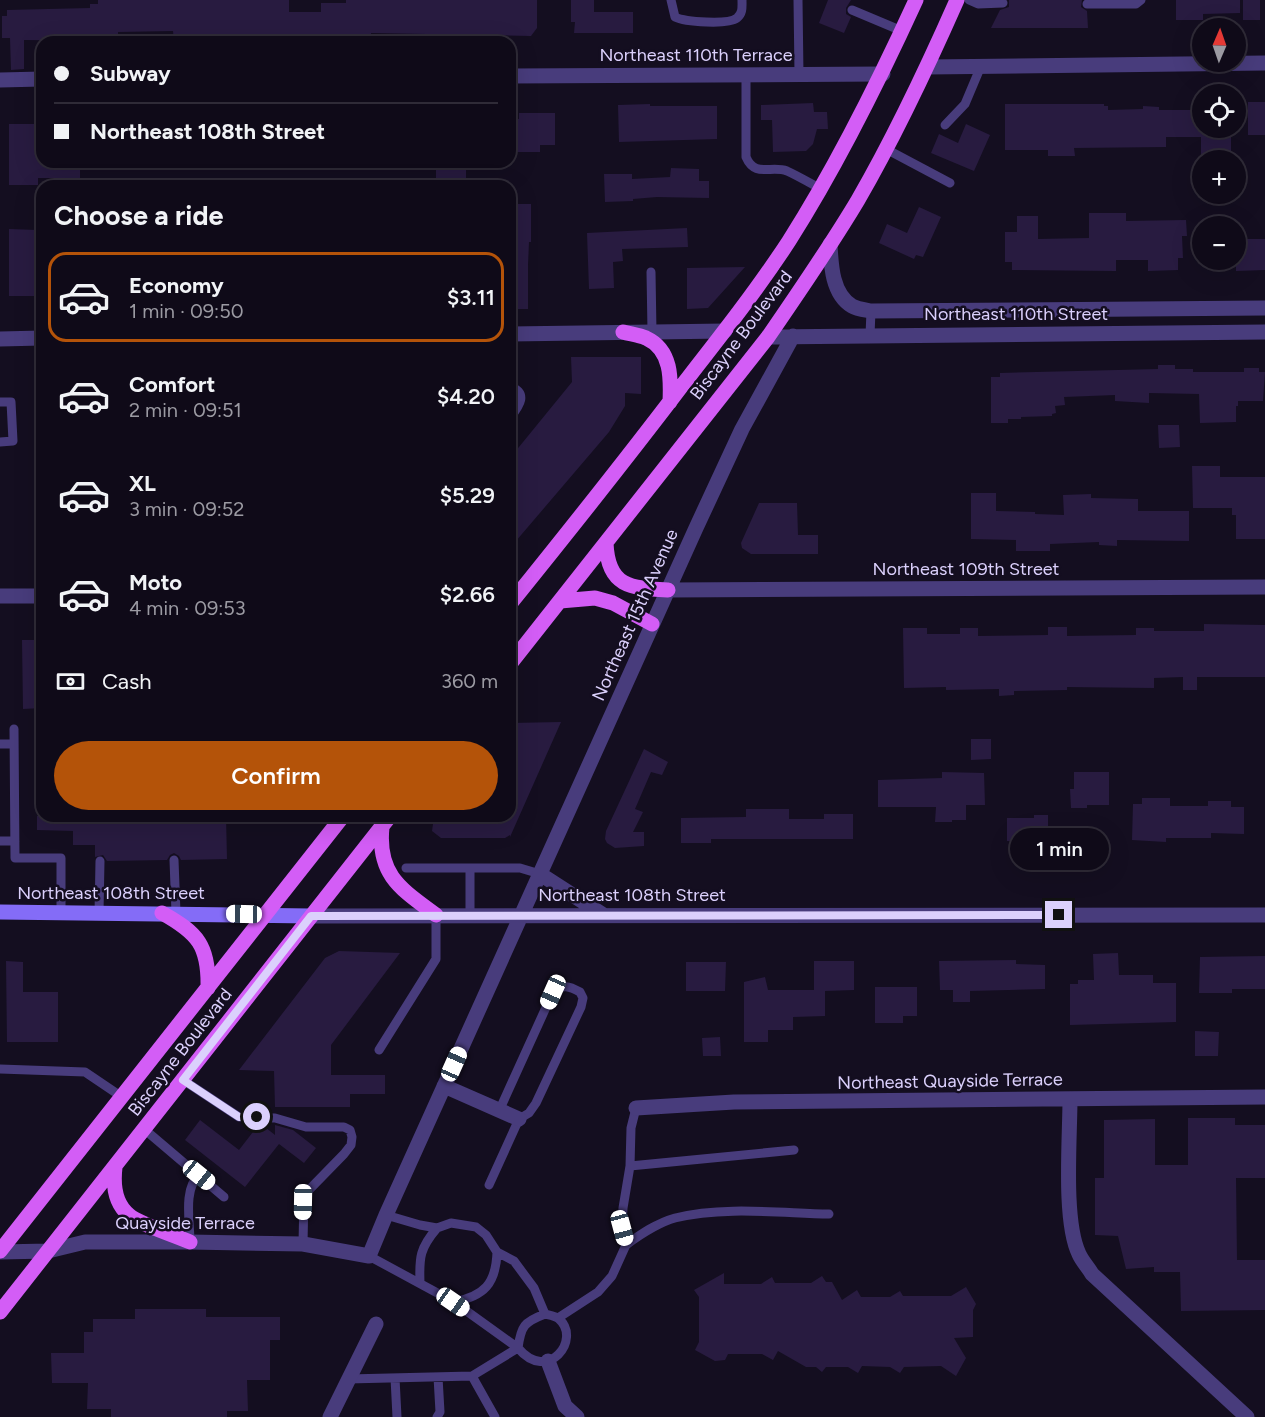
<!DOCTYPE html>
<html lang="en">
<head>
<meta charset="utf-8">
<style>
  :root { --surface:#0f0a18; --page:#1d1825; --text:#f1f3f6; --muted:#9b9aa2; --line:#2f2b37; --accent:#b45309 }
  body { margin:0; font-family:Figtree,sans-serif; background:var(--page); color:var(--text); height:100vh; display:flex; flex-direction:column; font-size:22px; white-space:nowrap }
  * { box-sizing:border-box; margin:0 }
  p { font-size:20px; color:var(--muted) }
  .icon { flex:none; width:33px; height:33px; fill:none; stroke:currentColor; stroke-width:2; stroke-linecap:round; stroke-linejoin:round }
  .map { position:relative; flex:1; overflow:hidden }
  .panel { position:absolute; left:36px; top:180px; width:480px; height:642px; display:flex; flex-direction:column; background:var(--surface); border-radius:18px; box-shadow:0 6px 24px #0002,0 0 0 2px var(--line) }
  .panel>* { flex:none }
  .guide { position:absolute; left:36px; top:36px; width:480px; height:132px; border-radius:18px; box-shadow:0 6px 24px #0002,0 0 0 2px var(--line); display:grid; align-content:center; height:132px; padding:0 18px; background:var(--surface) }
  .needle { width:39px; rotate:2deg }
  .controls { position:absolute; left:1192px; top:18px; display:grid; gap:12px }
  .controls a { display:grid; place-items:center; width:54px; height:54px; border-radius:50%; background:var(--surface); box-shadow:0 6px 24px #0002,0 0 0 2px var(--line); font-size:30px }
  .end { position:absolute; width:27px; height:27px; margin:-14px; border:8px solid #dbd0fc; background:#111; box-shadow:0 0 0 3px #111 }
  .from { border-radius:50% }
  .bubble { position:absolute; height:42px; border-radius:21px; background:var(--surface); box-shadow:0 6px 24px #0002,0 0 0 2px var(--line); font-size:20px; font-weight:600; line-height:42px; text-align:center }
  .car { position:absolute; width:18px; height:36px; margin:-18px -9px; border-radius:8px; box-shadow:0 0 4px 2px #0007; background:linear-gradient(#fff 24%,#345 0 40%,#fff 0 76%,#345 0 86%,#fff 0) }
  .guide b { display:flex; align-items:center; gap:21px; height:57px; font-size:22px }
  .guide b+b { border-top:2px solid var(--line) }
  .guide i { width:15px; height:15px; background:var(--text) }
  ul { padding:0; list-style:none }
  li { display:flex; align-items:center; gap:18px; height:90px; margin:0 12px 9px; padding:0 6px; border:3px solid transparent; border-radius:18px }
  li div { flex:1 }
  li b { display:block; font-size:22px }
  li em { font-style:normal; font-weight:600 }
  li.active { border-color:var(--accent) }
  li>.icon { width:54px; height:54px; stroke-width:1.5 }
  h2 { padding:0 18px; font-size:27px; line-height:72px }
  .pay { display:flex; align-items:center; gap:15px; height:66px; padding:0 18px; font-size:22px }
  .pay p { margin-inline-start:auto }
  .action { display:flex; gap:12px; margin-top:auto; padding:12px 18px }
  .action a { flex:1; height:69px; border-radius:36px; background:var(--accent); color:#fff; font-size:24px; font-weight:600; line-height:69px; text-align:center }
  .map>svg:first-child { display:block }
  .building { fill:#281b40 }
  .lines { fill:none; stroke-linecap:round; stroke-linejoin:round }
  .lane { stroke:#483c7c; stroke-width:9 }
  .street { stroke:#483c7c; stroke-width:15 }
  .secondary { stroke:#846cf7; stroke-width:15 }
  .primary { stroke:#d35df6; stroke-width:15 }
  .route { stroke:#dbd0fc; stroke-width:8 }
  .labels { text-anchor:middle; stroke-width:5; stroke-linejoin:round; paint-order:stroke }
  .street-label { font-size:18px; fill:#dbd0fc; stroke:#140e20 }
</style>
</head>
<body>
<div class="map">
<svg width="1265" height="1417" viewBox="0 0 1265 1417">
  <rect width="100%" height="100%" fill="#140e20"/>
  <path class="building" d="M98 0H289V12H321V3H346V0H537V28L531 36 371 33V35L333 34V37H289V39H200V40L174 41 173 31 118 32V41L24 40V69L11 70 10 38H2V16H7V10L90 8V4H98Z
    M571 0H594V12H633V33H574L575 22H571Z
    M828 0H851L846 8V14L851 17 844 33 819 23Z
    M1009 0H1082L1081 7 1087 11 1088 28H991L1000 10 1009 7Z
    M1176 0H1240V13L1203 14V20H1176Z
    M1243 0H1260V20H1243Z
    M1248 102H1265V135H1248Z
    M813 103 814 112H827L828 129H817L813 144 806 151 773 152 772 120H761V105Z
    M650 104V106H717V139L619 142 618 105Z
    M1005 104H1104V106H1108V110L1143 109V106L1159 107V110H1203V128H1231V156H1201V137H1166V147L1074 148 1075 156H1048V150H1005Z
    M519 113H555V145H540V152H510V118L519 119Z
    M9 124H38V162H80V178H38V185H9Z
    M966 124 990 135 974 171 931 153 939 134 958 143Z
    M436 162H466V179H436Z
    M671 168 699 169V181H709V198L657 197 633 199V201L605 202 604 174H632V179L670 177Z
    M510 204H531V242H529L528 265V309H510Z
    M919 207 941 217 923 257 916 255 914 259 879 243 887 224 907 233Z
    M1089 213H1126V221L1186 220 1187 236H1182L1183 258H1178V270L1148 271V260H1116V271L1012 270V262H1005V232H1017V216H1038V239L1089 238Z
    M687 228 688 247 622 249 623 261 613 262 614 288 589 289 587 233Z
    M9 229 37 230V296H9Z
    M1236 239H1265V270L1236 271Z
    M745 267 708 308 687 309V268Z
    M571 357H641V394L625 393V406L609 432 510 548V458L572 382Z
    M1158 365H1175V369H1193V372H1244V368H1259V372H1265L1263 401H1238V406H1236V422L1200 423 1199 394 1149 393V403L1115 401V395L1064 397 1065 405 1055 406 1056 413 1052 414V416L1021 417V419H1008V423H991V377H1000V373L1158 369Z
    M1158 425H1179L1180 447 1159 448Z
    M1192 466H1220V477H1265V539H1236V515H1232V508H1193Z
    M971 493H996V511L1035 512V514L1064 515 1063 495 1091 494V498L1138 499V511H1189V541L1117 540V546L1099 545V542L1050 544V551H1016V540L971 539Z
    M759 503H797L798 535H818V554H751L742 548 741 543Z
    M1204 624 1265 625V677H1197V690H1183V677L1154 678V688L1067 687V690L1014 691V695L999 696V689L946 690V687L904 688 903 628H927V634H960V628H978V636L1048 635V627H1067V636L1136 635V628H1154V631H1204Z
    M22 640H42V708L23 709Z
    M561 722 510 837V835L505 838H441L432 831 433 824 439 816H510V723Z
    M971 739H991V759L971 760Z
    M644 749 668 762 662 775 651 772 635 809 643 812 633 832H644V846L615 848 607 843 605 839 606 831Z
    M942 772 984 773 985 805H966V820H952V822H935L936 807H878V780L942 778Z
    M1074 772H1109V805H1087V808H1071L1070 789H1074Z
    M1142 798H1170V806H1208V801H1231V807H1244V834L1211 833V838H1166V842L1132 840 1133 804H1142Z
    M746 809H789V819H824V814H853V839H711V843H681V818L746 817Z
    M1034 815H1048V840L1007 841V818H1034Z
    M37 816H226L227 859 181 860 179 856 174 853 170 855 167 860 107 861 103 855 95 857V845H73V831L37 830Z
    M339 951 400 953 331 1045V1075H385V1094H350V1107H275L274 1071 239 1070 325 958Z
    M1118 953 1119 975H1153V983H1176V1022L1070 1025V984H1078V980H1094L1093 954Z
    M1265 956V989H1232V993H1199L1200 957Z
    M1016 960V964L1045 965V989L970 991V1002H953V990H940L939 961Z
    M6 961 23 962V992H58V1042H7Z
    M814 961H854V990L825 991V1016L793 1017V1030H768V1042H744V982L765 977 768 990H814Z
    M686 962H726L725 991H686Z
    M875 987H917V1016H903V1023H875Z
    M1195 1031 1219 1032 1218 1056H1195Z
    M720 1037 721 1056H703L702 1038Z
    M1188 1118H1235V1125H1265V1178H1236L1237 1260H1265V1310L1181 1311 1180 1272H1154V1267L1126 1269 1118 1236 1095 1235V1178H1104V1120L1155 1119V1165H1188Z
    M200 1120 239 1150 259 1124H261L275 1135V1125L293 1130 316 1148 304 1163 279 1144 245 1187 185 1140Z
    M724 1273V1284H761L772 1277 775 1283H811L822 1276 826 1282H832L842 1300 857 1290 861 1297H890L900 1291 903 1296H951L966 1287 976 1304 973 1310V1337L954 1338 966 1358 956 1376 941 1366 904 1367 900 1373 890 1367 862 1366 858 1373 848 1367H826L822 1372 816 1367H806L778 1351 773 1360 762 1354H728L725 1360 715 1361 695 1350 699 1342V1297L694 1290Z
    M135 1309H206V1317H280V1340H270V1380H247L248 1411H227V1417H111V1409H87L88 1383H52L51 1353H84V1332H93V1319H135Z"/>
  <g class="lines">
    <path class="lane" d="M671 0 675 17C685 22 728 25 737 18 743 13 742 7 742 0
      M798 0 799 74
      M969 0 978 4 1003 3
      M1087 4H1136L1141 0
      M852 10 902 31
      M746 74V157C755 178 771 165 787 171 798 176 810 183 821 189
      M945 125 965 104 981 66
      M886 149 950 183
      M651 272 652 332
      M870 335 871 311
      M510 386C529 394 519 406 510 418
      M0 402H11L13 441 0 442
      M14 729 15 858H61V913
      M0 744H14
      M0 841H15
      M174 860 176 913
      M406 868H520L540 874
      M470 868V915
      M99 913 100 861
      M379 1050 436 959V915
      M0 1069 85 1072 122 1097
      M183 1080 239 1117 275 1118 306 1127H344L350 1130 352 1137 351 1145 344 1154 304 1195 303 1244
      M144 1129 224 1197
      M630 1166 794 1150
      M489 1185 519 1119 529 1113 536 1103 581 1007 583 998 580 992C569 986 563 984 553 992L499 1111
      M386 1215 420 1225 437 1228 451 1223 476 1227 486 1235 497 1252 514 1261 534 1288 545 1314
      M190 1242C190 1222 183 1189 199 1175
      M626 1245C641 1234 657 1223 675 1218 723 1206 780 1213 829 1214
      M420 1283C419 1257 420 1248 437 1228
      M454 1302C484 1296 496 1284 497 1252
      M558 1318 598 1292 612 1276 626 1245 622 1228 623 1208 630 1166 631 1128 636 1108
      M472 1376 495 1417
      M395 1378 397 1417
      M348 1379 472 1376 518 1348C521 1326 524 1322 545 1314 549 1315 556 1316 559 1319 582 1339 548 1384 518 1348L454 1302 369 1256
      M437 1417 440 1412 438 1377"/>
    <path class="street" d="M927 67 1265 63
      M510 76 883 74
      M0 80 42 79
      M830 244C831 265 832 294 852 306 857 309 866 310 871 311L1265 308
      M510 334 725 331
      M768 337 1265 332
      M0 339 42 338
      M668 590 1265 587
      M0 596H42
      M540 874 602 914
      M311 916 1265 915
      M444 1086 519 1119
      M1070 1099C1070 1138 1063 1221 1079 1254 1082 1261 1088 1267 1092 1274L1247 1417
      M636 1108 734 1102 1265 1097
      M0 1252 48 1251 85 1242H190L303 1244 369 1256 386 1215 696 528 742 429 793 336
      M548 1361 565 1406 577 1417
      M330 1417 376 1324"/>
    <path class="secondary" d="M0 912 311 916"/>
    <path class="primary" d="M623 332C630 334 639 335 646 338 672 350 671 379 670 402
      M606 543C608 587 630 588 668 590
      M560 601 595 598 613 603 652 624
      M510 604C569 531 627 458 684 383 720 337 757 290 789 241 838 164 878 83 916 0
      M510 664 768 337C799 292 830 247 858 200 895 136 927 68 957 0
      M382 827C377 875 401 889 436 915
      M162 913C198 933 209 946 208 988
      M115 1167C113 1184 114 1203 129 1215 137 1223 177 1236 190 1242
      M0 1251 343 816
      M0 1312 390 816"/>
  </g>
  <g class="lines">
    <path class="route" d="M257 1117H239L183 1080 311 916 1059 915"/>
  </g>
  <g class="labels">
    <g class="street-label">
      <text x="696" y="61">Northeast 110th Terrace</text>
      <text x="1016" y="320">Northeast 110th Street</text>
      <text transform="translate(741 335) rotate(-53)" y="6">Biscayne Boulevard</text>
      <text x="966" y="575">Northeast 109th Street</text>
      <text transform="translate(635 615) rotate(-66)" y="6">Northeast 15th Avenue</text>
      <text x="111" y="899">Northeast 108th Street</text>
      <text x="632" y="901">Northeast 108th Street</text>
      <text transform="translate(180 1052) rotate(-52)" y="6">Biscayne Boulevard</text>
      <text transform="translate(950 1081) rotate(-1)" y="6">Northeast Quayside Terrace</text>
      <text x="185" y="1229">Quayside Terrace</text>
    </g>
  </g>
</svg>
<div class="controls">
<a><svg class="needle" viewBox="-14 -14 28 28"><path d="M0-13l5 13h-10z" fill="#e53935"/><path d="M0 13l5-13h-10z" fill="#9b9aa2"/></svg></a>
<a><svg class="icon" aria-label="locate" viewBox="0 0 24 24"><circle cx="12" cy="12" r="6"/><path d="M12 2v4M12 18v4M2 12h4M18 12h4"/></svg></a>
<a>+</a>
<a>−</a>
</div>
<i class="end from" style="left:257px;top:1117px"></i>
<i class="end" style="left:1059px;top:915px"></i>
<div class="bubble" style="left:1010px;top:828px;width:99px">1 min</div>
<i class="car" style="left:244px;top:914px;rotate:271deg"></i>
<i class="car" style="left:553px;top:992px;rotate:204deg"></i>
<i class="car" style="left:454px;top:1064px;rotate:24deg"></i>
<i class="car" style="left:199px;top:1175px;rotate:129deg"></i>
<i class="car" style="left:303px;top:1202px;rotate:181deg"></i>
<i class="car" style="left:622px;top:1228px;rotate:165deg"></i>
<i class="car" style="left:453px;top:1302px;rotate:125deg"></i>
<div class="guide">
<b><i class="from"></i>Subway</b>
<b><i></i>Northeast 108th Street</b>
</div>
<section class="panel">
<h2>Choose a ride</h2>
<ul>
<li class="active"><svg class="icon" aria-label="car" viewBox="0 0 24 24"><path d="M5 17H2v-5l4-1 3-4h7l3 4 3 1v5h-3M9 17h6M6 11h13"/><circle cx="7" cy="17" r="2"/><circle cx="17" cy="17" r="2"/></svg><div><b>Economy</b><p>1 min · 09:50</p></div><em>$3.11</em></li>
<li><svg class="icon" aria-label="car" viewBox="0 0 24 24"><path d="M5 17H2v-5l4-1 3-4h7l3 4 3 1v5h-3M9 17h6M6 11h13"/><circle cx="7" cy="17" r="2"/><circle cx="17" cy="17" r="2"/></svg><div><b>Comfort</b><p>2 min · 09:51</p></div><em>$4.20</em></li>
<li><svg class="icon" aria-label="car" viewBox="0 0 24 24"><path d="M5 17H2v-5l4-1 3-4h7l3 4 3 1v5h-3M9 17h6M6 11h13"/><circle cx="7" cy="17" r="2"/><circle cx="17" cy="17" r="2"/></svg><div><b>XL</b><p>3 min · 09:52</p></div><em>$5.29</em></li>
<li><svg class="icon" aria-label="car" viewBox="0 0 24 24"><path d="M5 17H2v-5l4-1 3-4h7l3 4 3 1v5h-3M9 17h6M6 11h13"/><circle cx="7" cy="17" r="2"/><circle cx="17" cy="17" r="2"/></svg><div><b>Moto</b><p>4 min · 09:53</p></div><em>$2.66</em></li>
</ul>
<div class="pay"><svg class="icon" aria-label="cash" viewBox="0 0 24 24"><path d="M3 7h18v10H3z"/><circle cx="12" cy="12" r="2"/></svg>Cash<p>360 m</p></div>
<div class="action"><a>Confirm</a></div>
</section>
</div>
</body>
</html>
